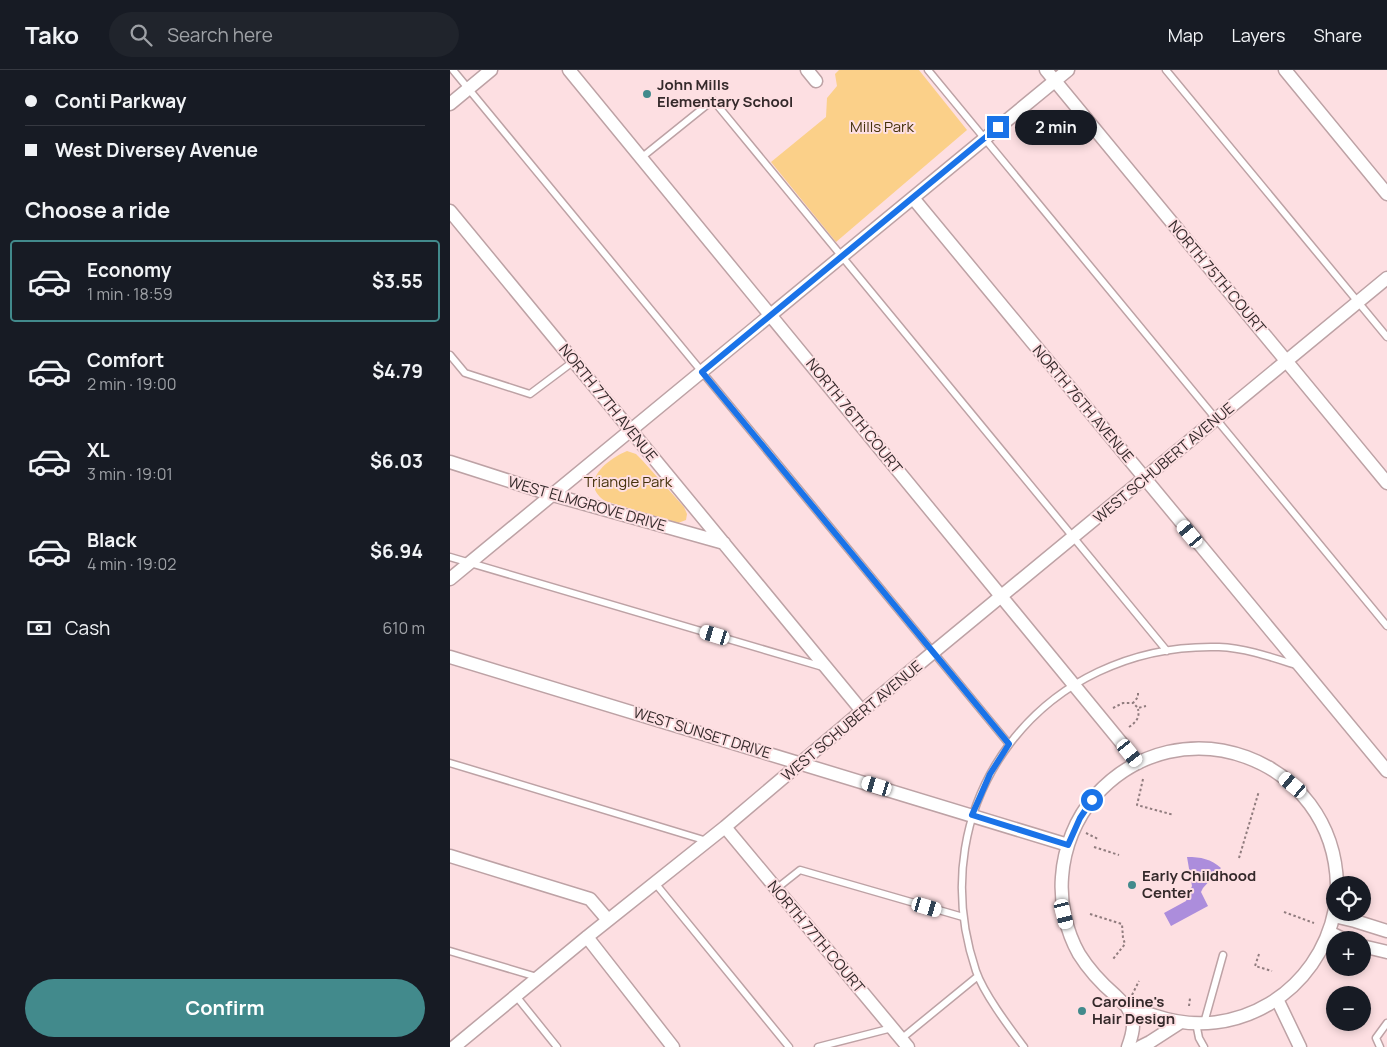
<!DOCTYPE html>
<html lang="en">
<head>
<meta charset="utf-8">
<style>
  :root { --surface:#171b24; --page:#20242c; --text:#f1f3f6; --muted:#9ea1a6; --line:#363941; --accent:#428a8c }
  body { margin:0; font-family:Manrope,sans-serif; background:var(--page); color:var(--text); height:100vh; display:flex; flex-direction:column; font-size:19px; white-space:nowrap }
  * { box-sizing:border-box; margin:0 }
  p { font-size:16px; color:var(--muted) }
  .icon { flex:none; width:28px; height:28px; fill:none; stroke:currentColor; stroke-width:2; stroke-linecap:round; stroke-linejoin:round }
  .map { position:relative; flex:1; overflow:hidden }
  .side { display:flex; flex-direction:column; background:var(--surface); width:450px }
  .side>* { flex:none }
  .hud { display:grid; align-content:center; height:110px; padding:0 25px; background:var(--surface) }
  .buttons { position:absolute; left:876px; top:806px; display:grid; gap:10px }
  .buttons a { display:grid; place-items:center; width:45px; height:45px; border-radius:50%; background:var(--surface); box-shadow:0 2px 8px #0003; font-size:25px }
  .end { position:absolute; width:22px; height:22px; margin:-11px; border:6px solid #1a73e8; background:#fff; box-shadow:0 0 0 2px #fff }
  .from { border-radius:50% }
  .bubble { position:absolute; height:35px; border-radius:18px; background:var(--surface); box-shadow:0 2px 8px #0003; font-size:16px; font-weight:700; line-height:35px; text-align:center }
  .car { position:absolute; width:15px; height:30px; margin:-15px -8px; border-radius:6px; box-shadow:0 0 4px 1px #0007; background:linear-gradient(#fff 24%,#345 0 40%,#fff 0 76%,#345 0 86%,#fff 0) }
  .hud b { display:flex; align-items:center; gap:18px; height:48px; font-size:19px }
  .hud b+b { border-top:1px solid var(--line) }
  .hud i { width:12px; height:12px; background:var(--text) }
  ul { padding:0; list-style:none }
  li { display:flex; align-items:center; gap:15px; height:82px; margin:0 10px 8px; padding:0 15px; border:2px solid transparent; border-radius:5px }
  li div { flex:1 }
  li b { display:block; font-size:19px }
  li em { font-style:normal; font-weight:700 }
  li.selected { border-color:var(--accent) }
  li>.icon { width:45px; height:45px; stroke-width:1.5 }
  h2 { padding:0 25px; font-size:22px; line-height:60px }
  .pay { display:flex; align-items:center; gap:12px; height:55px; padding:0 25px; font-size:19px }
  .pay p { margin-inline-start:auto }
  .button { display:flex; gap:10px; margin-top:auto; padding:10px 25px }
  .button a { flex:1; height:58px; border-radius:30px; background:var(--accent); color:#fff; font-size:20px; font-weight:700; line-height:58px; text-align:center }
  header { display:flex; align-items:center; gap:30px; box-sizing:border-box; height:70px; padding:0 25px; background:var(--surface); border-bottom:1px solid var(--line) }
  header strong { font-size:24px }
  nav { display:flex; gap:28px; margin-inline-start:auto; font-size:18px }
  .search { width:350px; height:45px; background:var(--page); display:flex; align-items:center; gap:12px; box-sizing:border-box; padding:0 18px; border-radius:28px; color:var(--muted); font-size:19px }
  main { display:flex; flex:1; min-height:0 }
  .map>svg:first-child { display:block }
  .green { fill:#fbd089 }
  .water { fill:#ac8ddc }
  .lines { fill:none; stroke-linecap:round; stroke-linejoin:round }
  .lane-casing { stroke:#bda2a5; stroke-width:9 }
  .street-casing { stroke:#bda2a5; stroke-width:15 }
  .path { stroke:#907c7e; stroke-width:2; stroke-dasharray:2.5 2.5; stroke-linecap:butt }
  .lane { stroke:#fff; stroke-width:6 }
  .street { stroke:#fff; stroke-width:12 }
  .route { stroke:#1a73e8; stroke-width:6 }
  .poi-dot { fill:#428a8c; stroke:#fddfe2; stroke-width:2 }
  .labels { text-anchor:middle; stroke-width:4; stroke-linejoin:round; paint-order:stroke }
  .poi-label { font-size:15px; font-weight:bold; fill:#352a2b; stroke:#fddfe2; text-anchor:start }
  .park-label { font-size:15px; fill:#45320c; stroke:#fddfe2 }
  .street-label { font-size:15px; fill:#352a2b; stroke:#fddfe2 }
</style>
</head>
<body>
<header>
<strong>Tako</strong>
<div class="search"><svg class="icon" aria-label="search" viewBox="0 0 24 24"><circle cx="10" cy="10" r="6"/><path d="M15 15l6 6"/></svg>Search here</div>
<nav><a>Map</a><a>Layers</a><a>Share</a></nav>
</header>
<main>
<section class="side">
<div class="hud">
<b><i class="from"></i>Conti Parkway</b>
<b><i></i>West Diversey Avenue</b>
</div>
<h2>Choose a ride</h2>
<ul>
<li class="selected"><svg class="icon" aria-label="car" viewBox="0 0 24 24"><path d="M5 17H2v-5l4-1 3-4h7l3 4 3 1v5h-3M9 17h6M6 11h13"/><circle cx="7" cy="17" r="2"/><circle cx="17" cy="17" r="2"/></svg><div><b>Economy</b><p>1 min · 18:59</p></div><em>$3.55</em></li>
<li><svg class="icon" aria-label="car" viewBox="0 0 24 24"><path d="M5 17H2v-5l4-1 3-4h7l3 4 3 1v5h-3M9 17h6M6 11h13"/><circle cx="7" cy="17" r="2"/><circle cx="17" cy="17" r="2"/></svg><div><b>Comfort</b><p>2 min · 19:00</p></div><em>$4.79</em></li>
<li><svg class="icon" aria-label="car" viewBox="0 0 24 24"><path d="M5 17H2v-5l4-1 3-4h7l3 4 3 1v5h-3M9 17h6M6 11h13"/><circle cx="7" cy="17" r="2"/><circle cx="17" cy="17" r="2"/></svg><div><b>XL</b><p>3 min · 19:01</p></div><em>$6.03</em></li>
<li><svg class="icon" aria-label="car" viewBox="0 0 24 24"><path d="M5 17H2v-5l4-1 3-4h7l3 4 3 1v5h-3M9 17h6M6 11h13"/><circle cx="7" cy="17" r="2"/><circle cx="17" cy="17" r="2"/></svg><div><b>Black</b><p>4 min · 19:02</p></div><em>$6.94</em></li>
</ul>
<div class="pay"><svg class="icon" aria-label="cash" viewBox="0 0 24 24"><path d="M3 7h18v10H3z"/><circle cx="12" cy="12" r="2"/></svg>Cash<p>610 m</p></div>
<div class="button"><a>Confirm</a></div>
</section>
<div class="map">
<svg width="937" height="977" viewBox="0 0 937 977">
  <rect width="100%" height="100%" fill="#fddfe2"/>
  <path class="green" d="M389 0H469L517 60 386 172 321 92 376 47 377 28 387 16 385 4Z
    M177 381 186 384 192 390 234 437 237 444 236 450 228 453 155 431C128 413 157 389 177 381Z"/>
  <path class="water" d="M737 787C751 787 761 789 771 798L753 818 751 822 758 836 721 856 714 843 736 831 742 816Z"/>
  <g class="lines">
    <defs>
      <path id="lane" d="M3 0 559 674
        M478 0 937 556
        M716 0 937 267
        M191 88 263 30 717 581
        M0 285 15 303 80 324 124 291
        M0 487 373 597
        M0 693 257 771
        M205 813 339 977
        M326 819 350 800 513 847
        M0 881 87 907
        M66 926 107 977
        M746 953 749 968 754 977
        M754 953 773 885
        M451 969 528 906
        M368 977 442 958
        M574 977C559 957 534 924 526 901 469 732 592 572 769 577 795 578 821 587 846 595
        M930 977 926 968 937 953"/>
      <path id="street" d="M119 0 688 693
        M357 0 366 11
        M596 0 937 413
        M835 0 937 124
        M0 34 41 0
        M463 128 937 701
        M0 141 412 641
        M0 392 103 425 274 473
        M0 509 618 0
        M0 587 618 775
        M275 757 458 977
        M0 786 140 829 158 850
        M885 839C869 922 786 973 706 946 699 944 679 937 674 934 671 931 668 928 665 925 651 913 639 900 629 884 616 861 610 833 612 807 614 777 626 748 645 726 730 631 884 688 887 815
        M884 846 905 851 937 861
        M879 862 895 870
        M137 867 223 977
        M912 876 937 882
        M827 929 850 977
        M676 935C686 951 684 960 678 977
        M4 977 137 867 275 757 412 641 937 208
        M690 977 700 972 731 952"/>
    </defs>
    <use href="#lane" class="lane-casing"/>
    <use href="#street" class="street-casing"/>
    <path class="path" d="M688 623V627L683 633 688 638 696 636
      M663 638 673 633H683
      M679 657C686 652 690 648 688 639
      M693 709 687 735 724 745
      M636 763 648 769
      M644 777 669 785
      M789 788 809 721
      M834 842 864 853
      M640 844 672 854 673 868 675 874 663 889
      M809 884 805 896 822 901
      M682 925 689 911
      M739 936 740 928"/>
    <use href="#lane" class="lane"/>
    <use href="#street" class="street"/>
  </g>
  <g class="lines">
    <path class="route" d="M548 57 252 302 559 674 540 704 522 745 618 775 630 748 642 730"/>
  </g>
  <g class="poi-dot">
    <circle cx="197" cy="24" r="5"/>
    <circle cx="682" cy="815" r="5"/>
    <circle cx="632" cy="941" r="5"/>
  </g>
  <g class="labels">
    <g class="poi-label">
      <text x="207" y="20">John Mills<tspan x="207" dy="17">Elementary School</tspan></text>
      <text x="692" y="811">Early Childhood<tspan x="692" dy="17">Center</tspan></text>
      <text x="642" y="937">Caroline's<tspan x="642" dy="17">Hair Design</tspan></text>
    </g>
    <g class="park-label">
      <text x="432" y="62">Mills Park</text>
      <text x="178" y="417">Triangle Park</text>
    </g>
    <g class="street-label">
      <text transform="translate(767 207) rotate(50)" y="5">NORTH 75TH COURT</text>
      <text transform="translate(158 333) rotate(51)" y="5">NORTH 77TH AVENUE</text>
      <text transform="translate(633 334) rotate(50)" y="5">NORTH 76TH AVENUE</text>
      <text transform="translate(404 346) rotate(51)" y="5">NORTH 76TH COURT</text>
      <text transform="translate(714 393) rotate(-40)" y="5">WEST SCHUBERT AVENUE</text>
      <text transform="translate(137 434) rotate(16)" y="5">WEST ELMGROVE DRIVE</text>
      <text transform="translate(402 651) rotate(-40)" y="5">WEST SCHUBERT AVENUE</text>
      <text transform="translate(252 663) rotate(17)" y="5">WEST SUNSET DRIVE</text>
      <text transform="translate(366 867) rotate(50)" y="5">NORTH 77TH COURT</text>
    </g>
  </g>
</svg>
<div class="buttons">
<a><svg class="icon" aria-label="locate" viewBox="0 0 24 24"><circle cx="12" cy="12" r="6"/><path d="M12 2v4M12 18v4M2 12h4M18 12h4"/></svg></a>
<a>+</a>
<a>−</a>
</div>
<i class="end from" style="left:642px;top:730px"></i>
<i class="end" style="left:548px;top:57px"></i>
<div class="bubble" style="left:565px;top:40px;width:82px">2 min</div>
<i class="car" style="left:740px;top:464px;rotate:320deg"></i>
<i class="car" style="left:265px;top:565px;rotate:287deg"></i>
<i class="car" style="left:680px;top:683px;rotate:141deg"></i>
<i class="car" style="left:843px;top:715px;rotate:310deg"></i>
<i class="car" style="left:427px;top:716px;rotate:287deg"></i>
<i class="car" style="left:477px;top:837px;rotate:106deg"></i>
<i class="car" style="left:614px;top:844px;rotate:166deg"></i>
</div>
</main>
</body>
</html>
